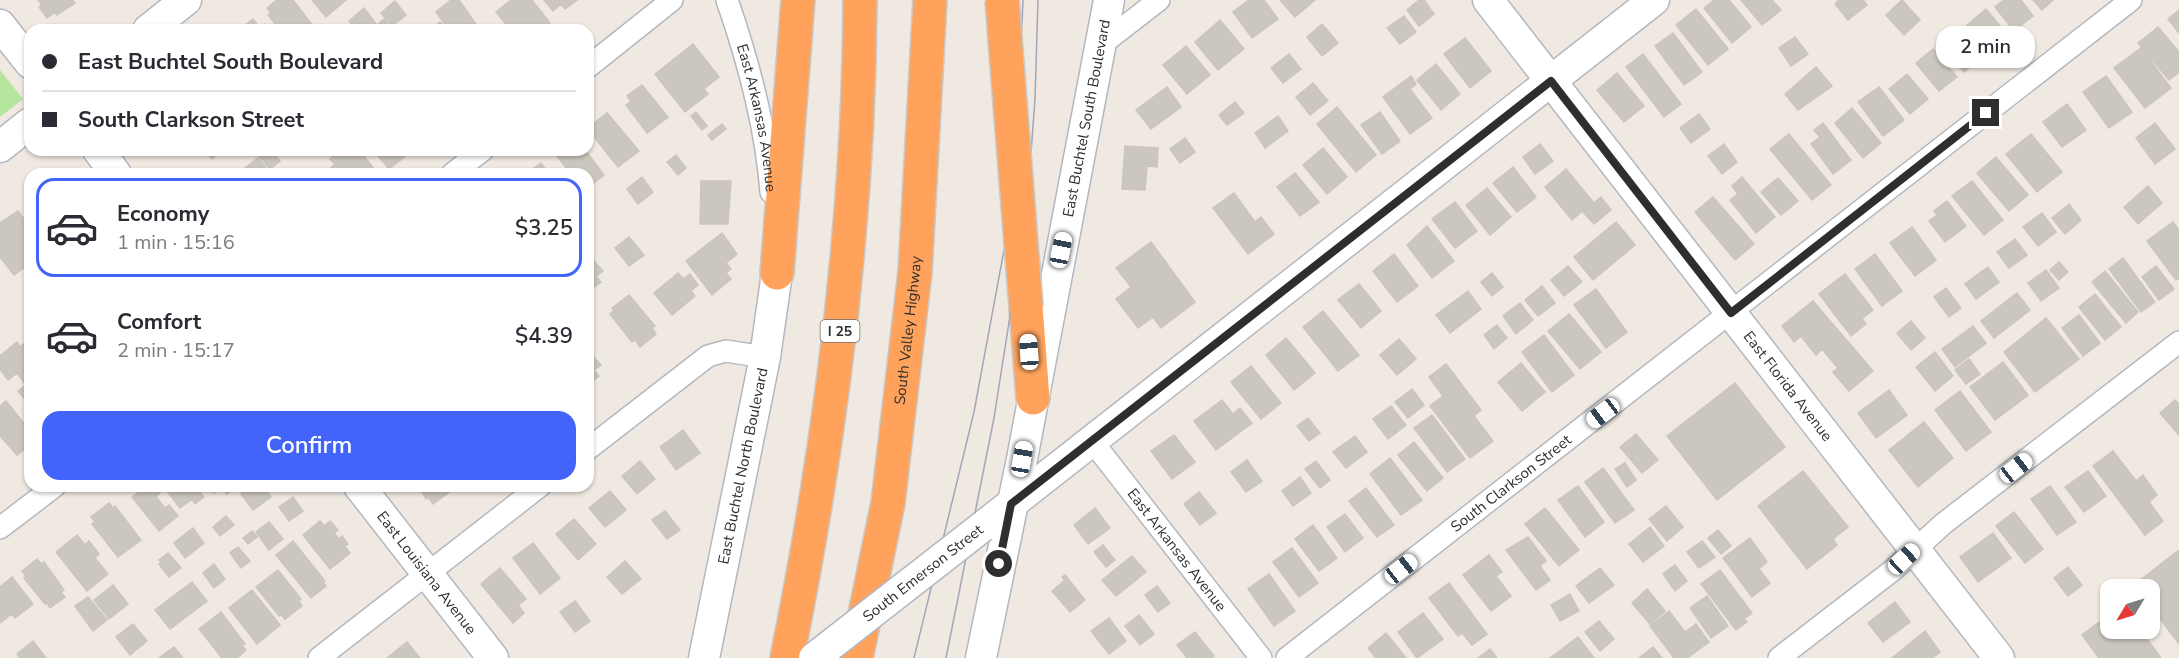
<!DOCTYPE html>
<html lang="en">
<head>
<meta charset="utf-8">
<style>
  :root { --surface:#fff; --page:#f2f2f3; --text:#2b2b33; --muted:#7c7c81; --line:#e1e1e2; --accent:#4264fb }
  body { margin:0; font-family:"Nunito Sans",sans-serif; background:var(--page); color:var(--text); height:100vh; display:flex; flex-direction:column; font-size:22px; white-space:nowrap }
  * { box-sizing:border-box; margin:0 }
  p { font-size:20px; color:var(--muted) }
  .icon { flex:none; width:33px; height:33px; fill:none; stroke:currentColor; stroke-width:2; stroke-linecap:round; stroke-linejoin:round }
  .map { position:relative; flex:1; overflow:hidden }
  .sheet { position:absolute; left:24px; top:168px; width:570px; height:324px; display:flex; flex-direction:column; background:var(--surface); border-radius:18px; box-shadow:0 2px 4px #0004 }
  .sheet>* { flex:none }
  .top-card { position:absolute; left:24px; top:24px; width:570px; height:132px; border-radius:18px; box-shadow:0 2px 4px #0004; display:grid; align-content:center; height:132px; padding:0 18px; background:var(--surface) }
  .needle { width:39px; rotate:232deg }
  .fabs { position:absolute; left:2100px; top:579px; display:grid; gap:12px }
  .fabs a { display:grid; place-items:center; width:60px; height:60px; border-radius:12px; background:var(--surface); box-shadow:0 2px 4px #0004; font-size:30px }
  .end { position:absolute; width:27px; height:27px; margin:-14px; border:8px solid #2e2e2e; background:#fff; box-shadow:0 0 0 3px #fff }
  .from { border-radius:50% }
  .bubble { position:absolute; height:42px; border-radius:18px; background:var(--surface); box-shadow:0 2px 4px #0004; font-size:20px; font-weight:600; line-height:42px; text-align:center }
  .car { position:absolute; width:18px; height:36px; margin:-18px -9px; border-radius:8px; box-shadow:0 0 4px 2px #0007; background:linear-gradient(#fff 24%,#345 0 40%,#fff 0 76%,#345 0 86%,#fff 0) }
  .top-card b { display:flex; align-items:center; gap:21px; height:57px; font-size:22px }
  .top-card b+b { border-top:2px solid var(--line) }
  .top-card i { width:15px; height:15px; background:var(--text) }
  ul { padding:10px 0 0; list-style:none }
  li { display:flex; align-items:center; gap:18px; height:99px; margin:0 12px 9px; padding:0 6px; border:3px solid transparent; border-radius:18px }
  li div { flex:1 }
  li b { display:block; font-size:22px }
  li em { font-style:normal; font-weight:600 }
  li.active { border-color:var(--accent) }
  li>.icon { width:54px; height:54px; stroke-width:1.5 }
  .action { display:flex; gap:12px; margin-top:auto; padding:12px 18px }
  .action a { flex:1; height:69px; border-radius:18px; background:var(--accent); color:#fff; font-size:24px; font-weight:600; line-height:69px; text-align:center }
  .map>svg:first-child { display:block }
  .green { fill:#b6e59e }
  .building { fill:#cbc7bf; stroke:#cbc5ba; stroke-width:1.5 }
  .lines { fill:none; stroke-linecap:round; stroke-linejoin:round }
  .street-casing { stroke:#b4b7c1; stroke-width:24 }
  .secondary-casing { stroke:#b4b7c1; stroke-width:33 }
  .highway-casing { stroke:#c9c9c9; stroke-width:36 }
  .street { stroke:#fff; stroke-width:21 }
  .secondary { stroke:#fff; stroke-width:30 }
  .highway { stroke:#ffa35c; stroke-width:33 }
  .tram { stroke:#a3a6b8; stroke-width:1.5 }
  .secondary-bridge-casing { stroke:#b4b7c1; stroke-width:33; stroke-linecap:butt }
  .highway-bridge-casing { stroke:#c9c9c9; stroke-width:36; stroke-linecap:butt }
  .secondary-bridge { stroke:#fff; stroke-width:30 }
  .highway-bridge { stroke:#ffa35c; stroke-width:33 }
  .route { stroke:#2e2e2e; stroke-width:8 }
  .labels { text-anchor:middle; stroke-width:4.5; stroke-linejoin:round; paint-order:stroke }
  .shield { fill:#fff; stroke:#6d6d6d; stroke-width:1.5 }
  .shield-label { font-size:14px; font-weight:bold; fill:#2e2e2e }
  .street-label { font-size:15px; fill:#2e2e2e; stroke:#fff }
</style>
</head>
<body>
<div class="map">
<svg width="2179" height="658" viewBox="0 0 2179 658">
  <rect width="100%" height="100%" fill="#efe9e1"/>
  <path class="green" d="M0 70 23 99 0 117Z"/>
  <path class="building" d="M38 0H73L75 3 57 15 55 12 47 18 39 7 42 5Z
    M277 0H293L316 30H280L268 15 271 13 267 8Z
    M312 0H346L326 17Z
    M451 0H459L480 30H449L436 12Z
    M511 0H532L550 23 544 28 545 30 510 29 496 12Z
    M544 0H577L565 9 561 4 553 11Z
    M1249 0H1264L1278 19 1252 38 1233 12Z
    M1280 0H1315L1295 17Z
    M1419 0H1424L1434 14 1419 26 1407 10Z
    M1714 0H1729L1751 27 1732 43 1704 8Z
    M1741 0H1772L1781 10 1762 25Z
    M1839 0H1863L1867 5 1848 20 1835 4Z
    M1902 0 1920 20 1904 35 1886 15Z
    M2004 0H2021L2033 16 2014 31 1995 7Z
    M2033 0H2053L2042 10Z
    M395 1 406 15 392 26 381 13Z
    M364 8 377 25 384 19 392 30H356L349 21Z
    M1696 9 1728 49 1708 65 1676 25Z
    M1986 9 2006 33 1987 49 1967 25Z
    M2179 10V33L2168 19Z
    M1404 16 1416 32 1400 44 1387 28Z
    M253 19 260 28 265 24 270 30H239Z
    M1220 20 1244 49 1218 70 1195 42Z
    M440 22 447 30H430Z
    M1322 24 1338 43 1322 56 1307 37Z
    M2158 27 2179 52V72L2169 80 2138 43Z
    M1957 28 1981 58 1964 72 1940 42Z
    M1673 33 1702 72 1684 85 1655 46Z
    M1795 37 1808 54 1791 66 1779 48Z
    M1465 38 1491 71 1470 88 1444 54Z
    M693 44 719 77 704 89 708 94 685 112 655 74Z
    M1186 46 1210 75 1187 94 1163 65Z
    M2141 48 2171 88 2145 108 2114 68Z
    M1933 49 1957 77 1939 91 1916 63Z
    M1289 54 1301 69 1283 83 1271 68Z
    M1643 54 1681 104 1664 117 1626 67Z
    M1436 64 1460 94 1441 110 1417 80Z
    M1816 67 1832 86 1798 110 1785 94Z
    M1617 73 1644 106 1624 122 1597 90Z
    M1907 74 1928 99 1910 114 1889 89Z
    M1411 76 1416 84 1410 89 1432 118 1410 134 1383 97Z
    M2106 76 2132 112 2109 128 2083 92Z
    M1313 83 1328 101 1310 115 1296 97Z
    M642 85 668 117 647 133 626 105 631 101 627 96Z
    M1167 87 1181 107 1151 129 1136 110Z
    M1879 87 1904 120 1883 136 1858 102Z
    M1235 102 1244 113 1227 125 1219 115Z
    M2067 104 2086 130 2062 147 2043 122Z
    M1337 107 1376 155 1356 172 1317 124Z
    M1852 108 1881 143 1863 158 1835 123Z
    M696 112 707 126 702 130 691 116Z
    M1380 112 1400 141 1382 154 1361 125Z
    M607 113 639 151 618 167 591 133 593 131 589 127Z
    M1699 114 1710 129 1691 143 1680 128Z
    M1278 116 1288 131 1265 148 1255 133Z
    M1823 123 1851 160 1833 174 1811 144 1820 137 1814 130Z
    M2155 123 2175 149 2155 164 2136 138Z
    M722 124 726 129 712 140 708 135Z
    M1789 134 1831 185 1812 200 1770 149Z
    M2031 134 2062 172 2037 192 2006 154Z
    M1185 138 1195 152 1180 163 1170 149Z
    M1540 144 1553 161 1535 174 1523 157Z
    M1724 144 1737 162 1722 174 1708 156Z
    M1125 146 1158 148 1157 167 1147 166 1145 190 1122 189Z
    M1323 148 1347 177 1327 194 1303 165Z
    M204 150H223L212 159Z
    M266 150H270L280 161 270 169 259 156Z
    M341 150H359L375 170 370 174H331L328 170 335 164 330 159Z
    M373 150H405L408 154 389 169Z
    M555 150H585L604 175 588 188V174H571L553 151Z
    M676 155 686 168 678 175 667 162Z
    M1996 157 2028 195 2009 211 1977 173Z
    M258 158 270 173 269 174H250L245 168Z
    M541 163 549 174H526Z
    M1513 167 1536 197 1517 212 1493 183Z
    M1566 169 1593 202 1572 220 1545 187Z
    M1295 173 1319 202 1300 216 1277 187Z
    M642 177 653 192 638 204 627 189Z
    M1742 177 1775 217 1756 233 1730 200 1738 194 1732 186Z
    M1778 178 1798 201 1781 215 1761 192Z
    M701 181H731L728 224H700Z
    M1972 181 2003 220 1984 235 1952 196Z
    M2148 186 2162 203 2138 224 2124 207Z
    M1487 188 1511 217 1490 235 1466 205Z
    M1234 193 1255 222 1261 217 1274 234 1248 254 1213 208Z
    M1601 197 1611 210 1594 224 1583 212Z
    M1713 197 1754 244 1735 260 1695 212Z
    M1947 201 1966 226 1945 242 1929 221 1937 215 1934 211Z
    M1455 202 1477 231 1455 248 1432 219Z
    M2069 204 2081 220 2065 234 2052 218Z
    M18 211 30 227V263L14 275 0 257V223Z
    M2042 213 2056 232 2038 246 2023 227Z
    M1616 222 1635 245 1593 280 1574 257Z
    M2173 222 2179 230V278L2176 280 2147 241Z
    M1427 226 1454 261 1432 278 1407 245Z
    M1912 227 1936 260 1915 276 1890 243Z
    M722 233 737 254 726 263 731 269 726 273 731 279 712 295 686 261Z
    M629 237 644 255 629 266 615 248Z
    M2015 239 2027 255 2009 268 1997 252Z
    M1151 242 1195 302 1161 328 1153 317 1138 328 1116 299 1131 287 1116 268Z
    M1394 254 1418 286 1397 302 1373 271Z
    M1875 254 1902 291 1882 306 1855 269Z
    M2123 258 2155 302 2141 312 2109 269Z
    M594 261 603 271 588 283V266Z
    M2059 262 2068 272 2059 280 2050 270Z
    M1568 266 1582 282 1564 296 1551 280Z
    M2156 266 2174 289 2159 300 2142 277Z
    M1988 267 1999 282 1976 299 1965 284Z
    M2046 270 2059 288 2041 301 2028 283Z
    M2105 271 2138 312 2126 323 2092 282Z
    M678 273 683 279 690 274 698 285 691 291 695 296 672 315 654 293Z
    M1492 273 1503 287 1492 296 1481 282Z
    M1845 274 1873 310 1862 319 1866 324 1851 336 1819 294Z
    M597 277 601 282 593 288 589 283Z
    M1359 284 1381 311 1361 328 1338 300Z
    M1542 286 1555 303 1538 316 1525 300Z
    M1946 288 1961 308 1949 317 1934 297Z
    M1596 289 1627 332 1606 348 1574 305Z
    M1468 291 1481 309 1450 333 1436 315Z
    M2017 293 2030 310 1994 338 1981 321Z
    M2095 294 2121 327 2105 340 2079 307Z
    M629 295 655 326 652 328 656 334 640 347 635 340 632 342 610 314 614 310 612 308Z
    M1813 301 1873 371 1849 391 1833 372 1838 368 1822 349 1816 355 1801 336 1794 342 1782 326Z
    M1520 303 1533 320 1516 334 1503 316Z
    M1323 311 1359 355 1338 371 1303 327Z
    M1569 314 1601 352 1580 369 1548 331Z
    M2079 315 2100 343 2083 356 2062 328Z
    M2046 318 2079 359 2035 392 2004 352Z
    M1911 321 1925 338 1911 350 1897 333Z
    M1497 325 1507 338 1494 349 1484 335Z
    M1973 326 1986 343 1955 367 1942 349Z
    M1544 335 1574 375 1552 392 1522 352Z
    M1286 338 1315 373 1294 390 1266 355Z
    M30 339V405L18 391 26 385 17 373 8 380 0 369V356L17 342 20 347Z
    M1399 339 1416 359 1397 375 1380 355Z
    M588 351 601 365 594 370 599 376 588 384Z
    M1935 352 1953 376 1935 391 1916 367Z
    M1969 359 1980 374 1966 384 1955 370Z
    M2003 362 2028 395 1995 420 1970 387Z
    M1521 363 1545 392 1522 411 1498 382Z
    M1446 364 1481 410 1474 416 1493 441 1470 458 1430 406 1443 396 1429 377Z
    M1251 366 1281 403 1261 419 1231 382Z
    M1735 383 1785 447 1717 500 1667 436Z
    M1412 389 1424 405 1408 418 1395 402Z
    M1889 390 1907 415 1876 438 1858 413Z
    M1960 391 1991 432 1966 451 1935 410Z
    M1222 400 1233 414 1240 408 1252 423 1216 450 1194 421Z
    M2175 400 2179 404V435L2160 413Z
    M6 401 30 431V445L17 455 0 436V406Z
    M1391 406 1406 425 1388 439 1373 419Z
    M1432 415 1465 459 1447 472 1414 428Z
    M1308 418 1320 433 1309 441 1297 426Z
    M1924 422 1953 458 1918 487 1889 450Z
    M683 430 700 453 676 470 660 447Z
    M1636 434 1658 460 1642 473 1620 447Z
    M1174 435 1195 462 1172 479 1151 451Z
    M1355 436 1367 452 1346 468 1333 452Z
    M1414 442 1443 478 1427 491 1398 455Z
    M2113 451 2136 481 2143 475 2157 495 2149 502 2163 521 2145 535 2093 466Z
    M1390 458 1422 500 1401 515 1370 474Z
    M1247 460 1262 481 1246 492 1231 472Z
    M640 461 655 479 637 494 622 476Z
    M1316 461 1330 480 1320 488 1305 469Z
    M1625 463 1636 480 1627 487 1615 469Z
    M1603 468 1634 510 1615 523 1585 482Z
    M1803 471 1848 527 1833 539 1837 545 1807 569 1758 506Z
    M2088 471 2106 496 2084 512 2065 487Z
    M1300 477 1311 493 1293 506 1282 491Z
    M146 486H155L160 493 156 497 165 508 169 505 178 516 159 531 132 497Z
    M163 486H203L205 488 200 492 204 497 195 504 192 499 180 508Z
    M208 486H237L227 494 222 487 214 493Z
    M252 486H263L271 497 253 510 241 494Z
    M419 486H449L452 490 433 504 428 497 426 499Z
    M1578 486 1604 522 1585 537 1558 500Z
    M2050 486 2076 522 2057 535 2031 499Z
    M1366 488 1394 525 1377 537 1349 501Z
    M610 491 626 510 605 527 589 508Z
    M1199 492 1216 513 1200 525 1184 504Z
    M293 497 303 511 289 521 279 507Z
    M109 503 113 508 115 506 141 540 118 557 92 524 95 522 91 517Z
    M1666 506 1683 527 1667 541 1649 519Z
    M1095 508 1110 528 1088 544 1074 525Z
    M1545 508 1579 550 1559 566 1525 524Z
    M665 511 680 530 667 539 652 520Z
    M2014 512 2043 549 2025 563 1996 526Z
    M1345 514 1363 538 1345 552 1327 527Z
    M226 516 234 525 220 536 213 527Z
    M574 519 596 544 578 560 556 534Z
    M320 521 324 526 330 521 338 530 334 533 339 539 342 536 348 544 345 546 350 553 330 569 303 535Z
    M269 522 283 539 269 550 256 532Z
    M1313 525 1337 558 1319 571 1295 539Z
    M1650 527 1664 546 1643 562 1629 544Z
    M193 528 204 543 185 558 174 543Z
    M1718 530 1731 546 1721 554 1708 538Z
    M252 531 257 537 248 544 243 538Z
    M1993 533 2011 558 1978 582 1960 557Z
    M77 535 85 545 89 541 99 554 95 558 108 574 87 591 56 552Z
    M1528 537 1546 561 1540 566 1550 580 1536 590 1506 550Z
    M1750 538 1767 562 1759 569 1770 583 1752 597 1723 558Z
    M293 541 325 581 323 582 326 586 311 598 276 555Z
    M1702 541 1715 557 1699 568 1687 552Z
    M533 543 560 578 540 594 513 558Z
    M1103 545 1115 560 1106 567 1094 552Z
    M238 547 250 561 241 568 230 553Z
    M1292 548 1318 583 1299 597 1273 562Z
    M2179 550V644L2150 605V590H2138L2134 585Z
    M168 553 181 568 169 577 159 564 161 562 159 560Z
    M1489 555 1502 572 1496 576 1511 596 1491 611 1463 575Z
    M1132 556 1146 572 1116 596 1102 580Z
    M37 559 41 564 44 562 64 590 61 592 65 597 50 608 47 603 45 604 24 578 26 576 22 571Z
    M625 561 641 579 622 594 607 577Z
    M214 564 225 579 214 588 203 573Z
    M1675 565 1687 581 1675 591 1663 574Z
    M2068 567 2082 585 2068 596 2054 578Z
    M500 568 526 599 518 605 524 613 513 623 481 584Z
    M1600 568 1614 585 1589 603 1576 586Z
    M278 570 301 599 299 601 302 606 285 619 281 615 279 616 256 587Z
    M1720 570 1752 613 1744 619 1747 622 1736 630 1701 584Z
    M1269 574 1295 611 1274 626 1248 589Z
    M1065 575 1085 600 1070 612 1052 591 1065 580 1062 577Z
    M12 577 33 604 15 618 12 614 0 623V587Z
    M192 582 207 601 170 629 155 610Z
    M1449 583 1487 634 1472 645 1462 633 1458 636 1429 598Z
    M113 585 128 604 109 619 94 600Z
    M1157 586 1170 603 1158 612 1145 595Z
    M1647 589 1665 611 1650 624 1632 603Z
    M252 590 280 625 257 644 229 608Z
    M1570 594 1579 611 1560 621 1551 605Z
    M1707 596 1728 626 1711 638 1690 608Z
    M88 597 107 620 93 631 75 606Z
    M575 601 590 621 575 632 560 612Z
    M1895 602 1910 622 1883 642 1868 623Z
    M1669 611 1685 632 1696 624 1709 642 1687 658H1674L1650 626Z
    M221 612 245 644 242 646 246 650 237 658H222L199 629Z
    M1423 613 1443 639 1417 658 1398 632Z
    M2110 614V628H2145L2141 631 2161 658H2099L2082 635Z
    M1139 615 1154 634 1140 645 1125 626Z
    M1109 618 1126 641 1109 654 1091 631Z
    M1599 621 1614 639 1600 651 1585 632Z
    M133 624 147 641 130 655 116 637Z
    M1925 631 1940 652 1932 658H1892Z
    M1195 632 1214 656 1210 658H1187L1177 645Z
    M1386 633 1406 658H1376L1368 648Z
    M1578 637 1594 658H1550Z
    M33 641 46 658H20L17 654Z
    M407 642 420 658H387Z
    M174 647 183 658H159Z
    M1653 647 1662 658H1639Z
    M1490 649 1497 658H1478Z"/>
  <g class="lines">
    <defs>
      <g id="street">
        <path id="s1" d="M727 0C749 63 766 126 771 192"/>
        <path d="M1102 44 1159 0"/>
        <path d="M588 67 672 0"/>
        <path d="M452 174 483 150"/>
        <path id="s2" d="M1092 441 1261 658"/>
        <path d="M588 449 708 356 726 351 765 357"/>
        <path d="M0 528 55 486"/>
        <path d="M319 658 540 486"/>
        <path id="s3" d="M1287 658 2131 0"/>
        <path d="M1779 658 1893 570 1943 524 2179 342"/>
      </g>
      <g id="secondary">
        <path id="s4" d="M1488 0 1999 658"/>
        <path d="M0 25 30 63"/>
        <path d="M148 30 186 0"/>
        <path d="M0 147 30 123"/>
        <path d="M98 150 116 174"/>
        <path id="s5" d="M359 486 493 658"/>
        <path d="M982 527 1654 0"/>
        <path id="s6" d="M704 658 765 357 777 273"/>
        <path id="s7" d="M981 658 1022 459 1109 0"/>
      </g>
      <g id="highway">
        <path d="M777 273 798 0"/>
        <path d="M1026 307 1033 398"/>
        <path d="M787 658C831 441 859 221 860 0"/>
        <path id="s8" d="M856 658 888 503 915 272 930 0"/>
      </g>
    </defs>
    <use href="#street" class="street-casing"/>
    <use href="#secondary" class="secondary-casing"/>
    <use href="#highway" class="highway-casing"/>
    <use href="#street" class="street"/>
    <use href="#secondary" class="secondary"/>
    <use href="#highway" class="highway"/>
    <path class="tram" d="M914 658 974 412 1014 196 1023 0
      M946 658 994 418 1027 207 1035 99 1038 0"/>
    <defs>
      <g id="secondary-bridge">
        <path id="s9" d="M814 658 982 527"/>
      </g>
      <path id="highway-bridge" d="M1002 0 1026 307"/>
    </defs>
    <use href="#secondary-bridge" class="secondary-bridge-casing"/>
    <use href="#highway-bridge" class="highway-bridge-casing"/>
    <use href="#secondary-bridge" class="secondary-bridge"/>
    <use href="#highway-bridge" class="highway-bridge"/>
  </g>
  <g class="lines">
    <path class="route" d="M999 564 1011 504 1551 81 1731 313 1986 113"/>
  </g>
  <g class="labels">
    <rect class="shield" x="820.5" y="320" width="39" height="22" rx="4.5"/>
    <g class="shield-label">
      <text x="840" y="336">I 25</text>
    </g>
    <g class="street-label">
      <text dy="5" stroke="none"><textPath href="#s7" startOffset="550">East Buchtel South Boulevard</textPath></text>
      <text dy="5" stroke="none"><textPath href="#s1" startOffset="122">East Arkansas Avenue</textPath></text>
      <text dy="5" stroke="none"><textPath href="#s8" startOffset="332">South Valley Highway</textPath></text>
      <text dy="5" stroke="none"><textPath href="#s4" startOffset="489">East Florida Avenue</textPath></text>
      <text dy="5" stroke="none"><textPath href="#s6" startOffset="196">East Buchtel North Boulevard</textPath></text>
      <text dy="5" stroke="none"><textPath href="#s3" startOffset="284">South Clarkson Street</textPath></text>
      <text dy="5" stroke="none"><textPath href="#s2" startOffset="138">East Arkansas Avenue</textPath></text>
      <text dy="5" stroke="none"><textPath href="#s5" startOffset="110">East Louisiana Avenue</textPath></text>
      <text dy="5" stroke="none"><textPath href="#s9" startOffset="138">South Emerson Street</textPath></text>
    </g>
  </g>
</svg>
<div class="fabs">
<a><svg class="needle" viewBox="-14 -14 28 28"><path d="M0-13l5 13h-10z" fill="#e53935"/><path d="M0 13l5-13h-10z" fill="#7c7c81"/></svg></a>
</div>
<i class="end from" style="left:999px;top:564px"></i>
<i class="end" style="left:1986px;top:113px"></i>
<div class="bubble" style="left:1936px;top:26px;width:99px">2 min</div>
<i class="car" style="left:1061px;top:250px;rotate:11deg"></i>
<i class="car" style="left:1029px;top:352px;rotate:356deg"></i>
<i class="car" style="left:1603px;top:413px;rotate:233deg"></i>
<i class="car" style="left:1022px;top:459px;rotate:10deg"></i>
<i class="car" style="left:2016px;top:468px;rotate:52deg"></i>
<i class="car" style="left:1904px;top:559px;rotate:47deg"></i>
<i class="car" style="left:1401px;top:569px;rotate:52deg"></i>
<div class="top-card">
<b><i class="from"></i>East Buchtel South Boulevard</b>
<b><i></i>South Clarkson Street</b>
</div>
<section class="sheet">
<ul>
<li class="active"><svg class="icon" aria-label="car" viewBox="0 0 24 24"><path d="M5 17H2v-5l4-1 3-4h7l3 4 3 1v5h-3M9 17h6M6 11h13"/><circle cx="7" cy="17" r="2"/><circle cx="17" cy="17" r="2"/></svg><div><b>Economy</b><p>1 min · 15:16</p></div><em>$3.25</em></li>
<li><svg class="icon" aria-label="car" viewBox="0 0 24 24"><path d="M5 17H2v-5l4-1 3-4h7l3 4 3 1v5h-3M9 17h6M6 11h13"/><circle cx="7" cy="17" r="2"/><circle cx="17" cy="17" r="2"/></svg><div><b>Comfort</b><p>2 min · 15:17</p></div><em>$4.39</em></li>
</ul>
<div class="action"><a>Confirm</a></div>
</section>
</div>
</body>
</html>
